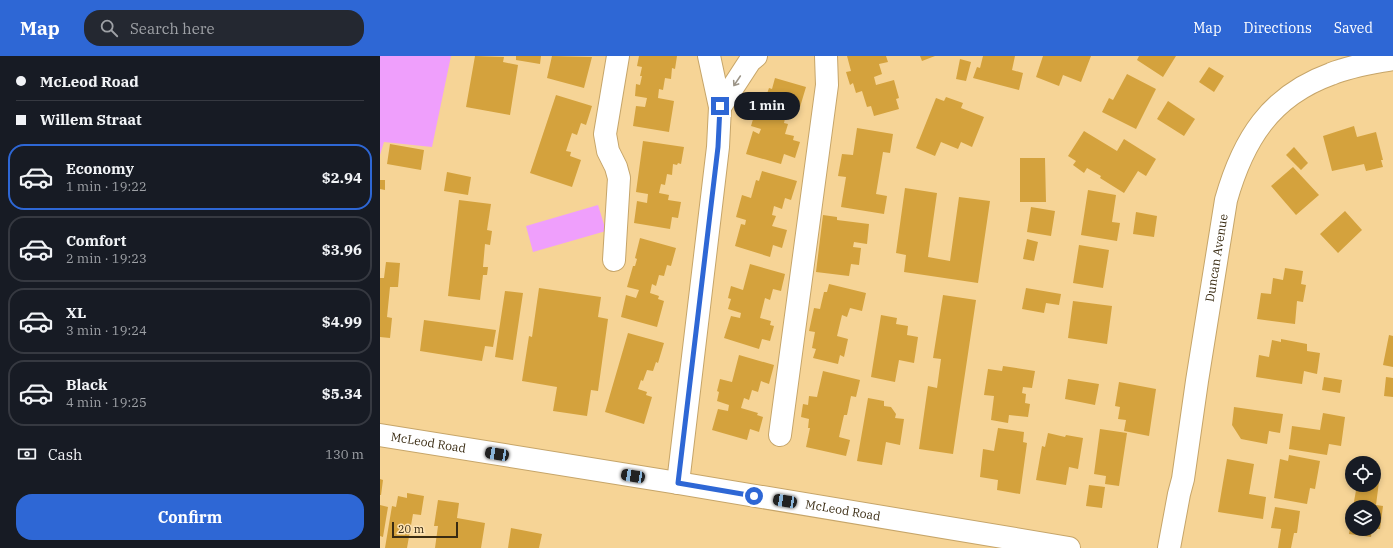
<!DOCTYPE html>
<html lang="en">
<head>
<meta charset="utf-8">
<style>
  :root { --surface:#171b24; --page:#242831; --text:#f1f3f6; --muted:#9ea1a6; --line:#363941; --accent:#2e67d5 }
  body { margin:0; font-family:"IBM Plex Serif",serif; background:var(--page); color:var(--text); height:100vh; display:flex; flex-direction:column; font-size:15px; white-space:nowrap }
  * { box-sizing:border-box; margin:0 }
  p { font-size:13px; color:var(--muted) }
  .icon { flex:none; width:22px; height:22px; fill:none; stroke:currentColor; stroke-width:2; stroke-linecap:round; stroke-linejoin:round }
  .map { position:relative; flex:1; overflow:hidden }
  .panel { display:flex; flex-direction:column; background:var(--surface); width:380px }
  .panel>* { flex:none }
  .hud { display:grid; align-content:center; height:88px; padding:0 16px; background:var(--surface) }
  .tools { position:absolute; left:965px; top:400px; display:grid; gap:8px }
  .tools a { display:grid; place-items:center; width:36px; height:36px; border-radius:50%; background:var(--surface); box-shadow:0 2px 6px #0003; font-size:20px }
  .scale { position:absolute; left:12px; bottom:10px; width:66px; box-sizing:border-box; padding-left:4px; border:2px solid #392b12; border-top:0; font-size:11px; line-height:14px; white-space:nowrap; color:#392b12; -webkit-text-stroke:3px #fde2b1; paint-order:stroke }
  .end { position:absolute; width:18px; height:18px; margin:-9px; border:5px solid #2e67d5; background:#fff; box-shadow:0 0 0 2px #fff }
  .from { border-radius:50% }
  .bubble { position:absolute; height:28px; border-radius:14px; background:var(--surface); box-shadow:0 2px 6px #0003; font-size:13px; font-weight:700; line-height:28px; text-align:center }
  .car { position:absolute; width:12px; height:24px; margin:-12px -6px; border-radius:5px; box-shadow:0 0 3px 1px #0007; background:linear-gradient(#222 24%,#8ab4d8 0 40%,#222 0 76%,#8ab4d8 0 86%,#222 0) }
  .hud b { display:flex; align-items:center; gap:14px; height:38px; font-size:15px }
  .hud b+b { border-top:1px solid var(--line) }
  .hud i { width:10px; height:10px; background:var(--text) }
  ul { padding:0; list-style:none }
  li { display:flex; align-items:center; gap:12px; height:66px; margin:0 8px 6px; padding:0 8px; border:2px solid var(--line); border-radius:16px }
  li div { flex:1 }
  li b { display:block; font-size:15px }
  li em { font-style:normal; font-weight:700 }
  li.selected { border-color:var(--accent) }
  li>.icon { width:36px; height:36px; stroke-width:1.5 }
  .pay { display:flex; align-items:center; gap:10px; height:44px; padding:0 16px; font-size:15px }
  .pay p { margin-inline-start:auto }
  .button { display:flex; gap:8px; margin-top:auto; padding:8px 16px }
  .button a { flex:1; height:46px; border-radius:16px; background:var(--accent); color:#fff; font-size:16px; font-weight:700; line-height:46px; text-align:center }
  header { display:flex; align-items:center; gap:24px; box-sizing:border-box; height:56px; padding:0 20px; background:var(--accent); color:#fff }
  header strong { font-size:19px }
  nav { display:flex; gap:22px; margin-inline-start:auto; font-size:14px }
  .search { width:280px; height:36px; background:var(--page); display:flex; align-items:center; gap:10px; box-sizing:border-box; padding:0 14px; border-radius:16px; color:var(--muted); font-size:15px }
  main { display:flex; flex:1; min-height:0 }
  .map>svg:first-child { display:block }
  .green { fill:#ef9ffc }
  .building { fill:#d4a23d }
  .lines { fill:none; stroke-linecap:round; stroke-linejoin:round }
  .minor-casing { stroke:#c6a569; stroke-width:24 }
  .tertiary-casing { stroke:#c6a569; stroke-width:24 }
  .minor { stroke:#fff; stroke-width:22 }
  .tertiary { stroke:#fff; stroke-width:22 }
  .oneway { stroke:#9c9588 }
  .route { stroke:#2e67d5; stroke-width:5 }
  .labels { text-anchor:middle; stroke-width:3.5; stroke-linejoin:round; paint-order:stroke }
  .street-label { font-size:12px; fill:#392b12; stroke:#fde2b1 }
</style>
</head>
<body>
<header>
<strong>Map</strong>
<div class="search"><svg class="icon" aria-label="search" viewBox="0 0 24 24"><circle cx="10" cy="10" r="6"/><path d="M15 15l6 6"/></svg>Search here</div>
<nav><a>Map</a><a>Directions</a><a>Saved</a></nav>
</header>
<main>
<section class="panel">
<div class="hud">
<b><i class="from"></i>McLeod Road</b>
<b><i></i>Willem Straat</b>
</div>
<ul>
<li class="selected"><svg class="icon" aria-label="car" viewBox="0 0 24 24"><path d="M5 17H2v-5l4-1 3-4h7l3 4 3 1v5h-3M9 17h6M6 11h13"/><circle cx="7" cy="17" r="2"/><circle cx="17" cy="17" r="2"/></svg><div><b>Economy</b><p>1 min · 19:22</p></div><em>$2.94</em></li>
<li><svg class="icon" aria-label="car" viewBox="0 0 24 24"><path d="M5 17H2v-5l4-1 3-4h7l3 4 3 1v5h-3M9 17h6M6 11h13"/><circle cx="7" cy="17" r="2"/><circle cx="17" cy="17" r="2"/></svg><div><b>Comfort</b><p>2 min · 19:23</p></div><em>$3.96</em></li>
<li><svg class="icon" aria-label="car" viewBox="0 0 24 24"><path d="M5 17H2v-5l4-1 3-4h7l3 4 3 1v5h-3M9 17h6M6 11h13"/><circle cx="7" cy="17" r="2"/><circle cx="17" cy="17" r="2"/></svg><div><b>XL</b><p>3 min · 19:24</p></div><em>$4.99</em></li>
<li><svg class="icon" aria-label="car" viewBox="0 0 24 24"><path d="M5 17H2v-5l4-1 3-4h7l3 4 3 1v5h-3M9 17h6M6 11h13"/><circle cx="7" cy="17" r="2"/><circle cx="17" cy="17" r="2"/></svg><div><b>Black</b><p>4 min · 19:25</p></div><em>$5.34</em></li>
</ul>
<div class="pay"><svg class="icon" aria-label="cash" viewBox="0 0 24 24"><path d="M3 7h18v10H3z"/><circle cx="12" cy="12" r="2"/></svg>Cash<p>130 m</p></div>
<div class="button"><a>Confirm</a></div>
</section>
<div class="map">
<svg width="1013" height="492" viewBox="0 0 1013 492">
  <rect width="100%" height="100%" fill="#f6d496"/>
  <path class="green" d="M0 0H71L52 91 4 86 0 99Z
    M218 149 226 175 153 196 146 170Z"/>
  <path class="building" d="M95 0 124 1 123 6 138 9 130 59 86 51Z
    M136 0H161L160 8 136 4Z
    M172 0 212 1 204 32 167 22Z
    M259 0H297L295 13 292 12 291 23 285 22 283 34 279 33 278 42 294 45 289 76 253 70 256 50 265 51 267 42 255 40 256 28 260 29 262 20H260L262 11 257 10Z
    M467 0H506L508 6 499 8 502 18 494 21 496 29 514 24 519 42 516 43 519 53 494 60 491 50 487 51 482 35 476 37 473 27 470 29 466 16 471 15Z
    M540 0H555L542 5Z
    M603 0H635L632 14 643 17 639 34 593 22 597 11 600 12Z
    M663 0H711L701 26 683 19 679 30 656 21Z
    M759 0H796L783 21 757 4Z
    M580 3 591 6 586 25 576 23Z
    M829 11 844 20 834 36 819 26Z
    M747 18 776 33 756 73 722 56 729 42 733 44Z
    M395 22 426 31 420 51 416 50 413 59 406 58 404 67 408 68 405 78 414 80 413 84 420 86 415 102 404 98 401 108 366 98 373 75 379 78 381 73 371 70 374 60 371 59 375 47 383 49 389 32 392 33Z
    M176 39 212 50 206 69 201 67 197 79 192 77 186 95 191 96 190 100 201 104 192 131 150 117Z
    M566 41 583 47 581 52 604 61 592 91 581 86 578 93 561 86 555 100 536 92 556 42 564 45Z
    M788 45 815 63 804 80 777 63Z
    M974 70 977 81 996 76 1003 104H1001L1003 111 986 115 984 108 952 115 943 80Z
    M477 72 513 78 510 97 503 96 496 138 507 140 504 158 461 151 466 121 458 120 462 98 473 99Z
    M704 75 737 95 744 83 776 103 766 120 758 115 744 137 720 122 721 120 707 112 704 117 693 109 696 105 688 100Z
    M263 85 304 91 301 108 298 107 297 109 293 108 292 119 287 118 285 129 281 128 279 137 289 139 288 144 301 146 298 162 292 161 290 173 254 167 257 145 267 147 268 138 256 136Z
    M10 88 44 94 41 114 7 108Z
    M914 91 928 107 921 114 906 99Z
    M640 102H665L666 146H640Z
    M913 111 939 139 916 159 891 130Z
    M382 115 417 125 411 144 405 142 402 153 394 150 392 159 396 160 392 170 407 174 402 192 393 189 390 201 355 190 361 168 365 169 366 164 356 161 362 139 371 142 376 124 379 125Z
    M67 116 91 121 88 139 64 135Z
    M0 124H5V134L0 133Z
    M525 132 557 137 548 201 570 205 579 141 610 145 598 227 524 216 526 199 516 197Z
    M708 134 736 139 732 166 740 167 737 185 701 179Z
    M79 144 111 148 107 174 112 175 110 189 105 188 103 211H108L107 219H103L100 244 68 240Z
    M651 151 675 155 671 180 647 176Z
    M965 155 982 174 958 197 940 178Z
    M756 156 777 160 774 181 753 178Z
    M443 159 457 161V164L489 168 487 188 474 186 473 191 481 192 479 209 471 208 469 220 436 216Z
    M260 182 296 192 291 210 287 209 284 220 279 219 276 230 272 228 270 237 279 240 278 243 284 245 277 271 241 261 246 239 256 242 259 234 247 231 253 210H255L257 203 255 202Z
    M647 183 658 186 654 205 643 203Z
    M699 189 729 194 723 232 693 227Z
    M6 206 20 207 18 231H10L7 261 12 262 10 282 0 281V222H4Z
    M370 208 405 218 401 235 393 233 390 244 385 242 380 262 391 265 390 269 394 270 390 285 382 283 379 293 344 282 351 260 360 262 361 257 348 253 351 243 348 242 351 230 363 234Z
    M905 212 923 215 921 228 926 229 923 246 917 245 915 268 877 263 881 237 891 238 893 222 903 224Z
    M449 228 486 237 482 255 470 252 467 261 462 259 457 280 468 283 464 301 460 299 458 308 433 302 436 293 432 292 435 276 429 275 434 252 440 253 444 236H447Z
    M159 232 221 241 218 261 228 263 218 335 211 334 207 360 173 355 177 331 142 325 149 280 152 281Z
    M646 232 681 238 679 249 666 247 664 257 642 253Z
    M125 235 143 237 133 304 115 301Z
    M563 239 596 244 573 398 539 393 548 330 557 332 561 303 553 302Z
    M693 245 732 250 727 288 688 282Z
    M501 259 517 262 516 268 528 270 527 279 538 281 534 307 519 304 515 326 491 321Z
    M44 264 116 274 113 291 105 290 102 305 40 295Z
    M248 277 284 287 278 307 276 306 273 315 267 314 263 325 261 324 258 333 267 336 266 339 272 341 264 368 225 356Z
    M1009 279 1013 280V311L1003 309Z
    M901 283 927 288V295L940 297 937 318 924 315 922 328 876 321 879 299 889 301 892 284 901 286Z
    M359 299 394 309 389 328 381 325 378 336 372 334 369 344 364 342 361 352 378 357 377 359 383 361 379 376 370 373 367 384 332 374 338 353 348 355 349 349 337 345 339 336 337 335 340 323 352 326Z
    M623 310 655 315 652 332 643 331 642 337 646 338 645 347 650 348 648 361 629 359 628 367 611 364 614 340 604 339 608 313 622 315Z
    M443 315 480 324 476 341 471 340 467 359H464L459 381 470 384 466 400 426 391 430 372H428L429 363 421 361 423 348 428 349 429 340 437 341Z
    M944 321 962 324 960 337 942 334Z
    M1006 321 1013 322V341L1004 340Z
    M688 323 719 328 715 349 685 343Z
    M739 326 776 333 769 380 744 375 746 364 738 363 740 351 735 350Z
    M488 342 504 345V350L511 351 516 358 515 362 524 363 520 389 506 386 502 409 477 405Z
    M854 351 903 358 900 377 889 375 887 388 861 383 852 369Z
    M943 357 965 361 961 390 949 388 947 399 909 393 912 370 940 374Z
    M618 372 644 376 643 386 647 387 640 438 617 434 618 424 600 421 603 393 614 395Z
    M720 373 747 377 739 430 725 428 726 420 714 418Z
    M668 377 685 381 686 379 703 382 698 413 689 411 686 429 656 424 662 390 665 391Z
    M909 399 940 405 935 433 930 432 927 448 894 442 900 403 908 405Z
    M847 403 874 408 869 438 886 441 883 463 838 456Z
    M994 417 1000 418 996 449 1003 450 1000 473H994V451H973L977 429H994Z
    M0 423 3 424 1 439H0Z
    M709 429 725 431 722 452 706 450Z
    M27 437 44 440 41 459 33 458 27 492H5L12 450 16 451 18 440 27 442Z
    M58 444 79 447 77 462 105 467 101 492H55L58 470H54Z
    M0 449 8 451 3 481 0 480Z
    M895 451 920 455 917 477H914L911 492H898L901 473 891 472Z
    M971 466 972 473H992L991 481 969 478Z
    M131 472 162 478 159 492H128Z"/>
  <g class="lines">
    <defs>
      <g id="minor">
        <path d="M340 51 370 5 376 0"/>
        <path d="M234 204 239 122 236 111 228 95 225 78 238 0"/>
        <path d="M400 379 447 29 446 0"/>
        <path d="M298 427 338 91 340 51 329 0"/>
        <path id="s1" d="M789 492 799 438 803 423 817 325 846 144C863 84 890 40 951 18 970 10 992 7 1013 3"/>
      </g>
      <g id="tertiary">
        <path id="s2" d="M0 379 298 427 689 492"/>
      </g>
    </defs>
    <use href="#minor" class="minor-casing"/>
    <use href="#tertiary" class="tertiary-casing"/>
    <use href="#minor" class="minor"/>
    <use href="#tertiary" class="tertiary"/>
  </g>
  <defs><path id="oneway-shaft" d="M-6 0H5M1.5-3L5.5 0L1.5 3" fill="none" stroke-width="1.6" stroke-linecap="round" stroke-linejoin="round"/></defs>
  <use class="oneway" href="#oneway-shaft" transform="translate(357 25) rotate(124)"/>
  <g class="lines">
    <path class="route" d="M340 50 338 91 298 427 374 440"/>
  </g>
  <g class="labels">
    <g class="street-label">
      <text dy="4" stroke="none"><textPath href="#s1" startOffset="294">Duncan Avenue</textPath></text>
      <text dy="4" stroke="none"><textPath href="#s2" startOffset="49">McLeod Road</textPath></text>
      <text dy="4" stroke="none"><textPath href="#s2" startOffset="469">McLeod Road</textPath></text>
    </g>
  </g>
</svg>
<div class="tools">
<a><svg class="icon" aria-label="locate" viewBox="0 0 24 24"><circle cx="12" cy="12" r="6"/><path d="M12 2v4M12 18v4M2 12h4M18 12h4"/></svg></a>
<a><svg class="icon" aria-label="layers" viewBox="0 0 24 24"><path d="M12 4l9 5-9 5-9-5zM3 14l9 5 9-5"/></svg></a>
</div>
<div class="scale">20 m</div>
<i class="end from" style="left:374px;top:440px"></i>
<i class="end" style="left:340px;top:50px"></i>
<div class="bubble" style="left:354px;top:36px;width:66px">1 min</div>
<i class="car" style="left:117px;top:398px;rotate:279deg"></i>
<i class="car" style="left:253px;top:420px;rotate:279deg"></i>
<i class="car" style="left:405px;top:445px;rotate:279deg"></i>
</div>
</main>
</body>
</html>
